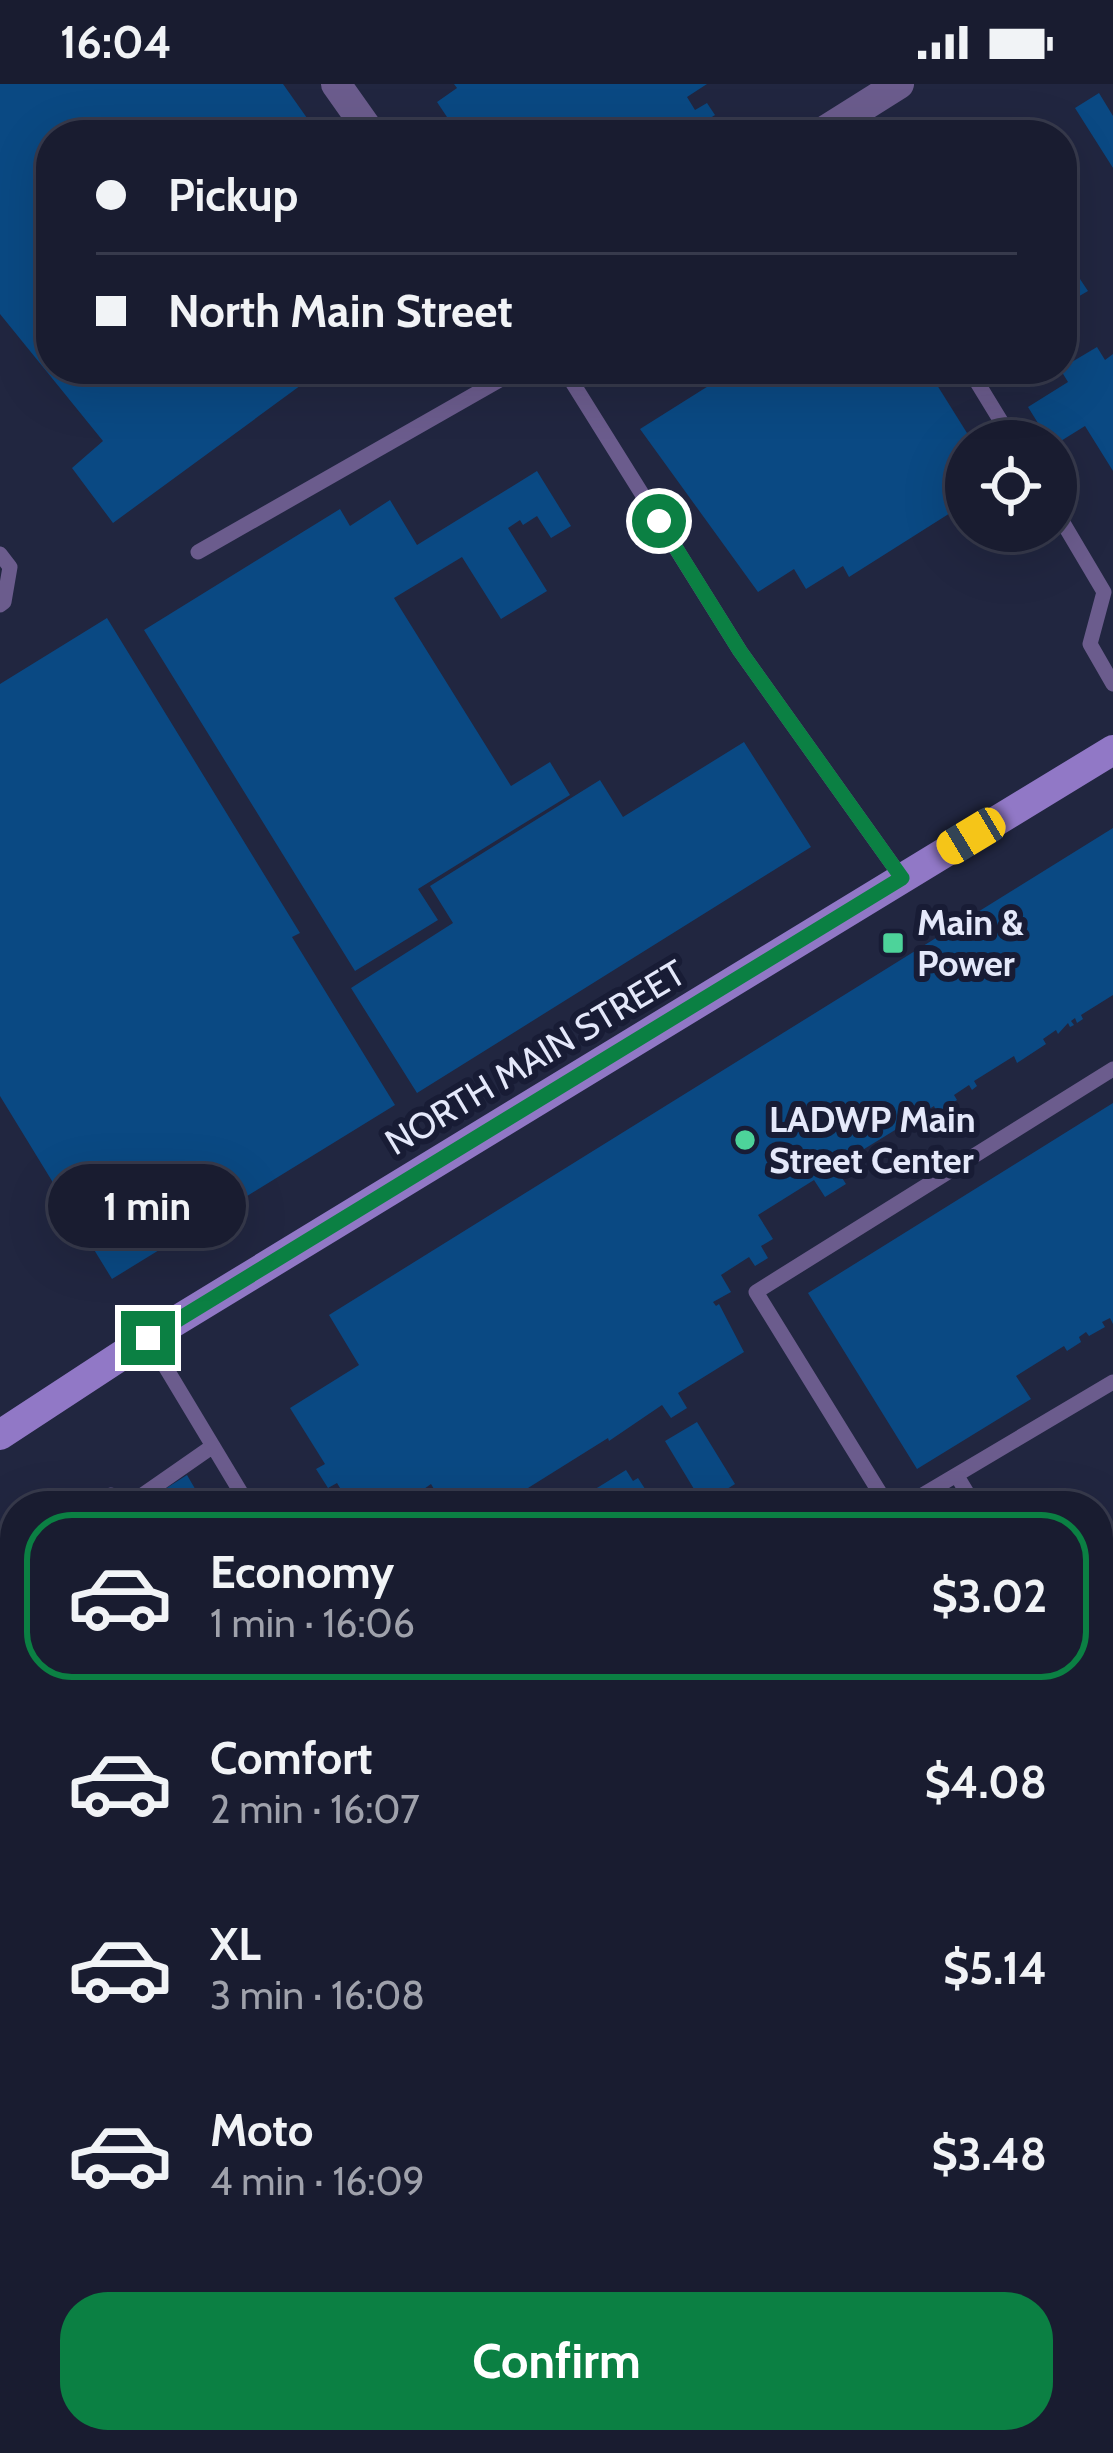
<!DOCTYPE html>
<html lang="en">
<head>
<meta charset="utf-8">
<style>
  :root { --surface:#191c30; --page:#26293c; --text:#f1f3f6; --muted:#9fa1ab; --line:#373a4c; --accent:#0b8043 }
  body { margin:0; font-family:Cabin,sans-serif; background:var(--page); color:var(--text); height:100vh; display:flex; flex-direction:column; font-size:45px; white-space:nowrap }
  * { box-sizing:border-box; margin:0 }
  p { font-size:39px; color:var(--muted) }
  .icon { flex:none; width:66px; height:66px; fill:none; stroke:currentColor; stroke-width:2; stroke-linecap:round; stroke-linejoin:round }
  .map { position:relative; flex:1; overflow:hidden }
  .side { position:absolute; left:0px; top:1407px; width:1113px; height:963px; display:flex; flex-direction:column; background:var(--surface); border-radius:48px 48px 0 0; box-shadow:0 12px 48px #0002,0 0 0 3px var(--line) }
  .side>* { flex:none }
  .hud { position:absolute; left:36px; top:36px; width:1041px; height:264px; border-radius:48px; box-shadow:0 12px 48px #0002,0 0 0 3px var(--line); display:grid; align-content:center; height:264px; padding:0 60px; background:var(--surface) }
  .fabs { position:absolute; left:945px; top:336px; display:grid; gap:24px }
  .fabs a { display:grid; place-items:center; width:132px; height:132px; border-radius:50%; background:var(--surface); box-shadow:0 12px 48px #0002,0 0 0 3px var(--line); font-size:60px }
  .end { position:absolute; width:54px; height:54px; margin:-27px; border:15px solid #0b8043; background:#fff; box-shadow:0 0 0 6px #fff }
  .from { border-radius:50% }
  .bubble { position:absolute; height:84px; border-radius:42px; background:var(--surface); box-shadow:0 12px 48px #0002,0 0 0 3px var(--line); font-size:39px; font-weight:800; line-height:84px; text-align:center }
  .car { position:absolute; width:36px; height:72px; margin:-36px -18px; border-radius:15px; box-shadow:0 0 9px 3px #0007; background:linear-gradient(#f5c518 24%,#345 0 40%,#f5c518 0 76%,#345 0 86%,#f5c518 0) }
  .hud b { display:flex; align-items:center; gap:42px; height:114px; font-size:45px }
  .hud b+b { border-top:3px solid var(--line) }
  .hud i { width:30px; height:30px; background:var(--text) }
  ul { padding:21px 0 0; list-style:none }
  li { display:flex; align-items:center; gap:36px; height:168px; margin:0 24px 18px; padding:0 36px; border:6px solid transparent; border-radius:48px }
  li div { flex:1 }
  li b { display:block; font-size:45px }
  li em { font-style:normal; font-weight:800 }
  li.active { border-color:var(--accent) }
  li>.icon { width:108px; height:108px; stroke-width:1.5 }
  .cta { display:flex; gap:24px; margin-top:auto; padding:24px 60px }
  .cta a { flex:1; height:138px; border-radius:48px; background:var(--accent); color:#fff; font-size:48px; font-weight:800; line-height:138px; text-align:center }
  .status { display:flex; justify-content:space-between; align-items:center; height:84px; padding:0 60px; background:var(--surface); direction:ltr }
  .status svg { height:33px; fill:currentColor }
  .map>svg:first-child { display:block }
  .green { fill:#5d2d67 }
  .building { fill:#0a4983 }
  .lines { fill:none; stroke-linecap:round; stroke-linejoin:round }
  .path { stroke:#888ca2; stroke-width:6; stroke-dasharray:6 9; stroke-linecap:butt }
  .service { stroke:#6b5c8d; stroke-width:15 }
  .minor { stroke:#6b5c8d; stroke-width:30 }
  .secondary { stroke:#9178c6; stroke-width:30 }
  .rail-casing { stroke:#bec2d6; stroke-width:14 }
  .rail { stroke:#181c35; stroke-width:9; stroke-dasharray:27; stroke-linecap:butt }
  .route { stroke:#0b8043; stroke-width:15 }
  .poi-dot { fill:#4dd39a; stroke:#181c35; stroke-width:4.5 }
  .labels { text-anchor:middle; stroke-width:12; stroke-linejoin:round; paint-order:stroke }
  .poi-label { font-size:36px; font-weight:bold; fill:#e4e8fa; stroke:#181c35; text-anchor:start }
  .street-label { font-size:36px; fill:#e4e8fa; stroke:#181c35 }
</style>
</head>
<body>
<div class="status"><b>16:04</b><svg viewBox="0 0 49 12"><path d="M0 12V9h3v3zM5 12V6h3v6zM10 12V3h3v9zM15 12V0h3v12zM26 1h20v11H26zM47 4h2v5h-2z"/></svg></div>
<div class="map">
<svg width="1113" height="2369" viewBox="0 0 1113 2369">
  <rect width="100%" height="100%" fill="#212640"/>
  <path class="green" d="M190 2355H305L311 2363 302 2369H200Z"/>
  <path class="building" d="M0 0H283L319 51H51V285H323L113 439 72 384 103 357 0 230Z
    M454 0H707L687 13 695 26 707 19 715 31 683 51H459L437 18 457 4Z
    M1099 9 1113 32V84L1075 24Z
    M1080 195 1088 207 1064 221 1062 206Z
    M1097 263 1105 276 1113 270V387L1085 342 1056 360V357H1049L1028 323 1068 298 1060 285Z
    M726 285H927L972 357H966V419L849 493 843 482 806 505 794 485 758 508 640 345 729 289Z
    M537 387 571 442 551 454 537 432 523 441 520 436 508 444 547 507 501 535 462 473 394 514 511 702 550 678 570 711 418 805 438 836 355 887 144 546 340 425 350 442 390 416 417 461Z
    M107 534 300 849 292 853 395 1021 112 1195 0 1012V600Z
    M744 658 811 763 417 1009 351 904 453 839 430 802 600 696 623 733Z
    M1113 744V911L1081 931 1083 935 1077 939 1075 934 1071 937 1074 941 1070 943 1068 939 1058 950 1056 946 1043 955 1046 960 1017 979 1014 972 974 997 977 1002 972 1006 969 1001 954 1011 957 1016 937 1029 934 1022 835 1083 846 1100 825 1113 814 1096 758 1131 773 1155 761 1162 768 1174 755 1182 749 1173 721 1191 731 1208 713 1218 716 1222 719 1220 744 1268 678 1309 687 1324 671 1334 662 1321 609 1357 608 1354 499 1422H444L431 1400 400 1422H351L337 1399 328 1404 316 1385 325 1380 290 1324 359 1281 329 1231Z
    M1113 1019V1240L1110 1234 1102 1238 1105 1243 1089 1252 1086 1248 1079 1253 1081 1258 1067 1267 1064 1262 1016 1292 1031 1315 917 1385 808 1209Z
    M697 1338 735 1400 703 1420 665 1357Z
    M626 1386 633 1397 638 1394 656 1422H559L581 1408 584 1412Z
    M187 1391 201 1415 190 1422H175L165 1405Z
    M1107 1829 1113 1839V1892L1098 1901V1835Z
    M0 1895 15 1916V1981L9 1985 15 1994V2025L0 2036Z
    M1113 1933V2049L1108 2053 1100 2040 1104 2037 1098 2029V1943Z
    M1098 2067 1113 2092V2369H976L968 2355H1098Z
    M15 2228V2292L0 2303V2239Z
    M88 2355H152L162 2369H68Z
    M639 2355H760L769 2369H648Z"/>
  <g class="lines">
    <path class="path" d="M166 2355 178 2369
      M0 2357 15 2351"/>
    <path class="service" d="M564 285 740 567 902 794
      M969 285 1013 357
      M1056 427 1104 508 1090 560 1113 600
      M198 468 519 285
      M0 470 10 483 4 518 0 521
      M148 1254 249 1422
      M957 1392 975 1422
      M134 1417 213 1362
      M94 1422 111 1411 134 1417 137 1422
      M888 1422 756 1208 1113 985
      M904 1422 1113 1298
      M0 1482 15 1473
      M0 1609 15 1600
      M1098 1626 1113 1651
      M1098 1769 1113 1793
      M591 2355 599 2369
      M812 2355 820 2369"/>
    <path class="minor" d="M336 0 372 51
      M818 51 899 0
      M0 1739 15 1765
      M0 2135 15 2125
      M361 2355 369 2369"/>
    <path class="secondary" d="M0 1351 148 1254 1113 666"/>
    <defs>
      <path id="rail" d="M1098 2079 1113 2069"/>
    </defs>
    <use href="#rail" class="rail-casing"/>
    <use href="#rail" class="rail"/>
  </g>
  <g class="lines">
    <path class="route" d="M148 1254 902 794 740 567 659 437"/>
  </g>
  <g class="poi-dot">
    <rect x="881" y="847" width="24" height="24" rx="6"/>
    <circle cx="745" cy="1056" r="12"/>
  </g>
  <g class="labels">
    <g class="poi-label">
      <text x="917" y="851">Main &amp;<tspan x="917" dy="41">Power</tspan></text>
      <text x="769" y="1048">LADWP Main<tspan x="769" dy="41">Street Center</tspan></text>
    </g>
    <g class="street-label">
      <text transform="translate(535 973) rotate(-31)" y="13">NORTH MAIN STREET</text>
    </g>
  </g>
</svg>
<div class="fabs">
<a><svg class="icon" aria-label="locate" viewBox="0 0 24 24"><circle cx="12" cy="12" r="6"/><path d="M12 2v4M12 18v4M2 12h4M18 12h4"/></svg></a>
</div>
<i class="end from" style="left:659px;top:437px"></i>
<i class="end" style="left:148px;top:1254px"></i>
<div class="bubble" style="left:48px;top:1080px;width:198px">1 min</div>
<i class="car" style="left:971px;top:752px;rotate:239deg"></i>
<div class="hud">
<b><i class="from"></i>Pickup</b>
<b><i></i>North Main Street</b>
</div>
<section class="side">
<ul>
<li class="active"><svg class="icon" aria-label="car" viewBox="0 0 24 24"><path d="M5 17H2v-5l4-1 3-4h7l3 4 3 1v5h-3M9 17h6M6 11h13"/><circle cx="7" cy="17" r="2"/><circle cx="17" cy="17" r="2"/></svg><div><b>Economy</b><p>1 min · 16:06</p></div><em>$3.02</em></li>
<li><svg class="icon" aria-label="car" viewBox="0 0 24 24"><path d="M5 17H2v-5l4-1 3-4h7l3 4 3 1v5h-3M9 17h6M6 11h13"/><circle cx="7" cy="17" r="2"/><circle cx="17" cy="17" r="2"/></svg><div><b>Comfort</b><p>2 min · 16:07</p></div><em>$4.08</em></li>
<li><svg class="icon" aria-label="car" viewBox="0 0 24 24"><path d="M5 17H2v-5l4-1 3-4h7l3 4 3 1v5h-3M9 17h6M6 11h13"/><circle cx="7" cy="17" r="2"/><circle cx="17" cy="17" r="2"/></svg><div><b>XL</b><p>3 min · 16:08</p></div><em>$5.14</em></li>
<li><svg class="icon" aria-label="car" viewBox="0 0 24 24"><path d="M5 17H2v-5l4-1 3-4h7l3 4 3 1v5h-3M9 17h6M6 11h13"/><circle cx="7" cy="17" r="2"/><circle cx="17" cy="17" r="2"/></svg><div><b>Moto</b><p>4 min · 16:09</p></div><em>$3.48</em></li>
</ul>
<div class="cta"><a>Confirm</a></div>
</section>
</div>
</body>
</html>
